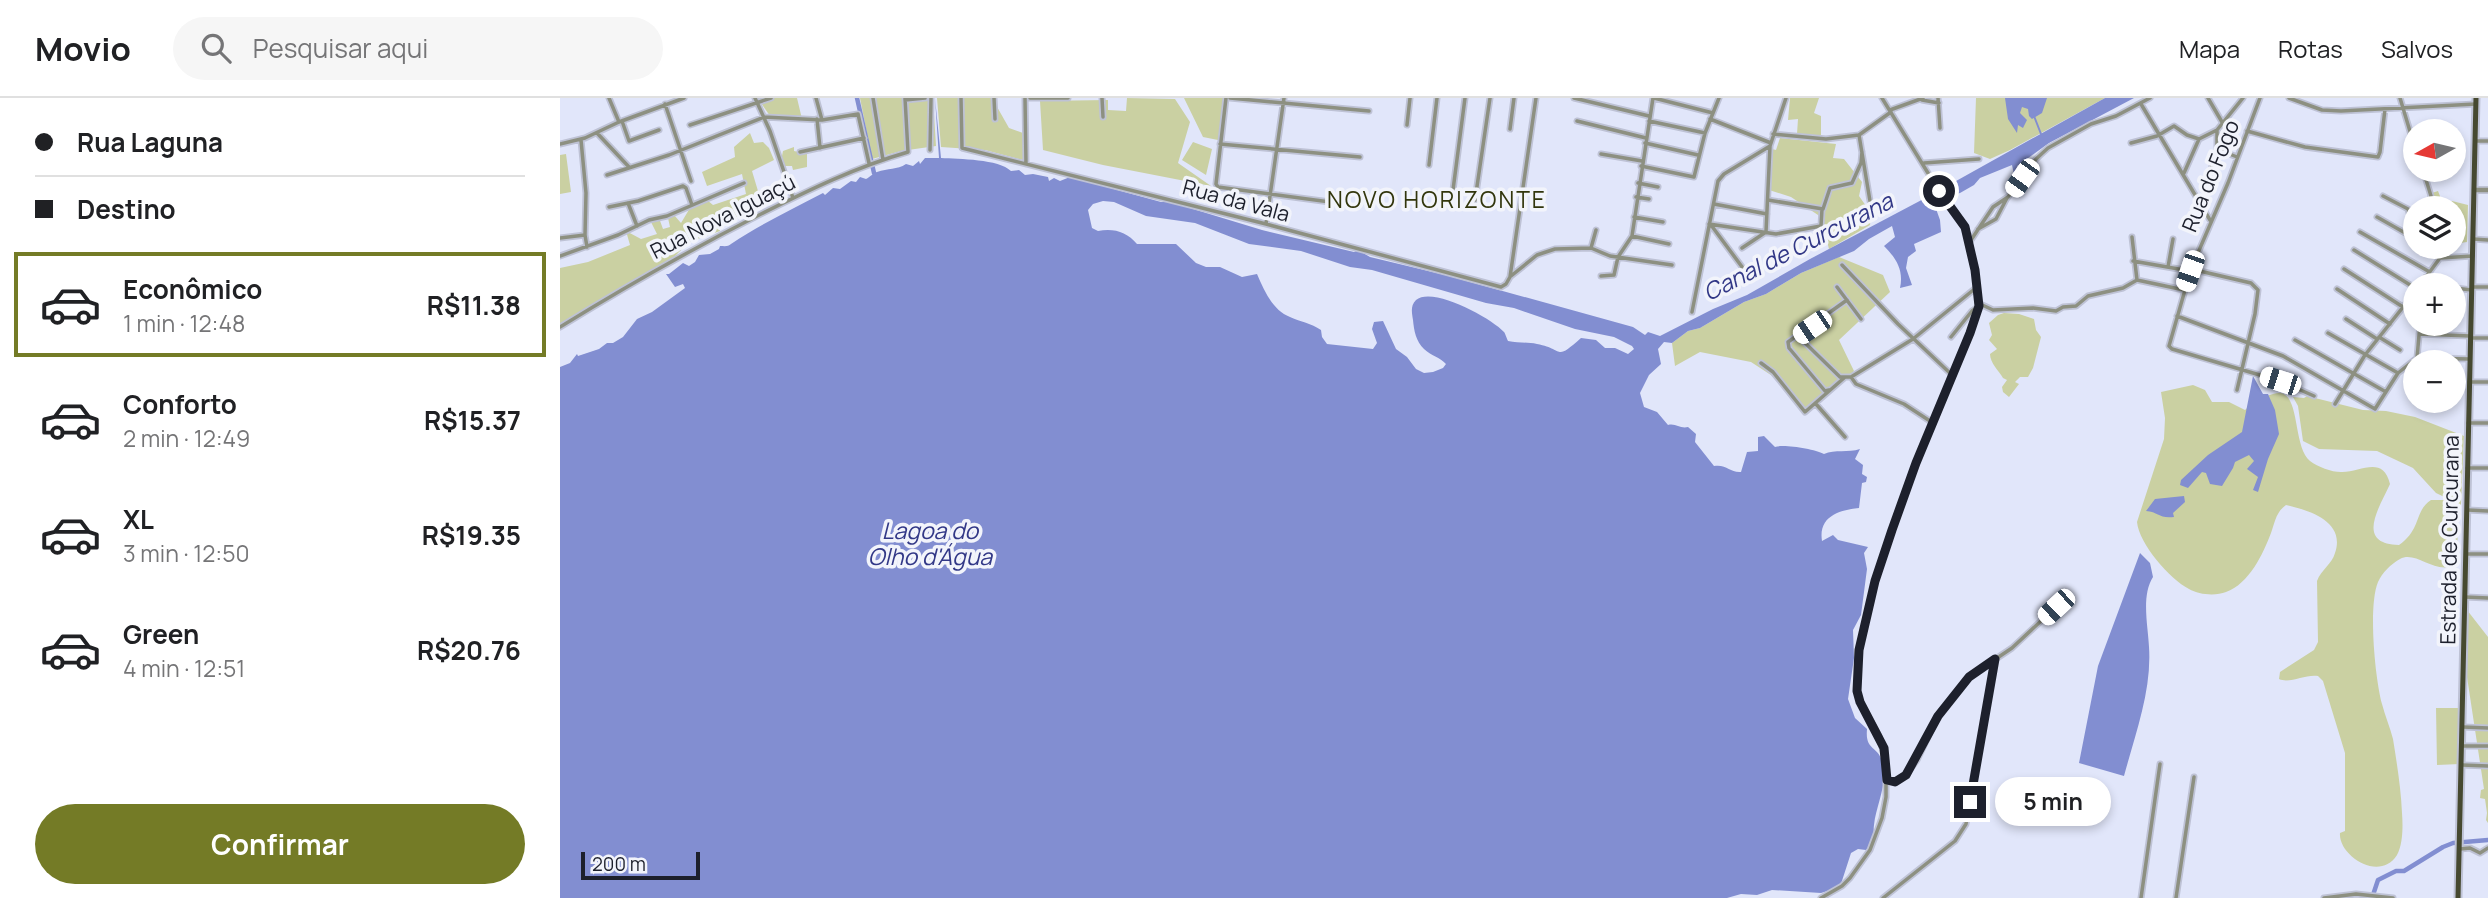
<!DOCTYPE html>
<html lang="pt">
<head>
<meta charset="utf-8">
<style>
  :root { --surface:#fff; --page:#f6f6f6; --text:#202124; --muted:#757577; --line:#e0e0e0; --accent:#747b26 }
  body { margin:0; font-family:Manrope,sans-serif; background:var(--page); color:var(--text); height:100vh; display:flex; flex-direction:column; font-size:26px; white-space:nowrap }
  * { box-sizing:border-box; margin:0 }
  p { font-size:23px; color:var(--muted) }
  .icon { flex:none; width:38px; height:38px; fill:none; stroke:currentColor; stroke-width:2; stroke-linecap:round; stroke-linejoin:round }
  .map { position:relative; flex:1; overflow:hidden }
  .drawer { display:flex; flex-direction:column; background:var(--surface); width:560px }
  .drawer>* { flex:none }
  .hud { display:grid; align-content:center; height:154px; padding:0 35px; background:var(--surface) }
  .needle { width:46px; rotate:262deg }
  .tools { position:absolute; left:1843px; top:21px; display:grid; gap:14px }
  .tools a { display:grid; place-items:center; width:63px; height:63px; border-radius:50%; background:var(--surface); box-shadow:0 4px 10px #0003; font-size:35px }
  .scale { position:absolute; left:21px; bottom:18px; width:119px; box-sizing:border-box; padding-left:7px; border:4px solid #1d202c; border-top:0; font-size:19px; line-height:24px; white-space:nowrap; color:#1d202c; -webkit-text-stroke:5px #f2f4fb; paint-order:stroke }
  .end { position:absolute; width:32px; height:32px; margin:-16px; border:9px solid #1d202c; background:#fff; box-shadow:0 0 0 4px #fff }
  .from { border-radius:50% }
  .bubble { position:absolute; height:49px; border-radius:24px; background:var(--surface); box-shadow:0 4px 10px #0003; font-size:23px; font-weight:700; line-height:49px; text-align:center }
  .car { position:absolute; width:21px; height:42px; margin:-21px -10px; border-radius:9px; box-shadow:0 0 5px 2px #0007; background:linear-gradient(#fff 24%,#345 0 40%,#fff 0 76%,#345 0 86%,#fff 0) }
  .hud b { display:flex; align-items:center; gap:24px; height:66px; font-size:26px }
  .hud b+b { border-top:2px solid var(--line) }
  .hud i { width:18px; height:18px; background:var(--text) }
  ul { padding:0; list-style:none }
  li { display:flex; align-items:center; gap:21px; height:105px; margin:0 14px 10px; padding:0 21px; border:4px solid transparent; border-radius:0px }
  li div { flex:1 }
  li b { display:block; font-size:26px }
  li em { font-style:normal; font-weight:700 }
  li.current { border-color:var(--accent) }
  li>.icon { width:63px; height:63px; stroke-width:1.5 }
  .action { display:flex; gap:14px; margin-top:auto; padding:14px 35px }
  .action a { flex:1; height:80px; border-radius:42px; background:var(--accent); color:#fff; font-size:28px; font-weight:700; line-height:80px; text-align:center }
  header { display:flex; align-items:center; gap:42px; box-sizing:border-box; height:98px; padding:0 35px; background:var(--surface); border-bottom:2px solid var(--line) }
  header strong { font-size:33px }
  nav { display:flex; gap:38px; margin-inline-start:auto; font-size:24px }
  .search { width:490px; height:63px; background:var(--page); display:flex; align-items:center; gap:18px; box-sizing:border-box; padding:0 24px; border-radius:38px; color:var(--muted); font-size:26px }
  main { display:flex; flex:1; min-height:0 }
  .map>svg:first-child { display:block }
  .green { fill:#cad0a2 }
  .water { fill:#828ed1; fill-rule:evenodd }
  .lines { fill:none; stroke-linecap:round; stroke-linejoin:round }
  .stream { stroke:#828ed1; stroke-width:2 }
  .canal { stroke:#828ed1; stroke-width:4.5 }
  .minor-casing { stroke:#bec2d5; stroke-width:7 }
  .tertiary-casing { stroke:#bec2d5; stroke-width:8 }
  .primary-casing { stroke:#bec2d5; stroke-width:9 }
  .minor { stroke:#8d9081; stroke-width:3.5 }
  .tertiary { stroke:#8d9081; stroke-width:4.5 }
  .primary { stroke:#464930; stroke-width:5 }
  .route { stroke:#1d202c; stroke-width:9 }
  .labels { text-anchor:middle; stroke-width:7; stroke-linejoin:round; paint-order:stroke }
  .street-label { font-size:21px; fill:#1d202c; stroke:#f2f4fb }
  .neighbourhood-label { font-size:23px; letter-spacing:2px; fill:#32360d; stroke:#f2f4fb }
  .water-label { font-size:23px; font-style:italic; fill:#323887; stroke:#f2f4fb }
</style>
</head>
<body>
<header>
<strong>Movio</strong>
<div class="search"><svg class="icon" aria-label="search" viewBox="0 0 24 24"><circle cx="10" cy="10" r="6"/><path d="M15 15l6 6"/></svg>Pesquisar aqui</div>
<nav><a>Mapa</a><a>Rotas</a><a>Salvos</a></nav>
</header>
<main>
<section class="drawer">
<div class="hud">
<b><i class="from"></i>Rua Laguna</b>
<b><i></i>Destino</b>
</div>
<ul>
<li class="current"><svg class="icon" aria-label="car" viewBox="0 0 24 24"><path d="M5 17H2v-5l4-1 3-4h7l3 4 3 1v5h-3M9 17h6M6 11h13"/><circle cx="7" cy="17" r="2"/><circle cx="17" cy="17" r="2"/></svg><div><b>Econômico</b><p>1 min · 12:48</p></div><em>R$11.38</em></li>
<li><svg class="icon" aria-label="car" viewBox="0 0 24 24"><path d="M5 17H2v-5l4-1 3-4h7l3 4 3 1v5h-3M9 17h6M6 11h13"/><circle cx="7" cy="17" r="2"/><circle cx="17" cy="17" r="2"/></svg><div><b>Conforto</b><p>2 min · 12:49</p></div><em>R$15.37</em></li>
<li><svg class="icon" aria-label="car" viewBox="0 0 24 24"><path d="M5 17H2v-5l4-1 3-4h7l3 4 3 1v5h-3M9 17h6M6 11h13"/><circle cx="7" cy="17" r="2"/><circle cx="17" cy="17" r="2"/></svg><div><b>XL</b><p>3 min · 12:50</p></div><em>R$19.35</em></li>
<li><svg class="icon" aria-label="car" viewBox="0 0 24 24"><path d="M5 17H2v-5l4-1 3-4h7l3 4 3 1v5h-3M9 17h6M6 11h13"/><circle cx="7" cy="17" r="2"/><circle cx="17" cy="17" r="2"/></svg><div><b>Green</b><p>4 min · 12:51</p></div><em>R$20.76</em></li>
</ul>
<div class="action"><a>Confirmar</a></div>
</section>
<div class="map">
<svg width="1928" height="800" viewBox="0 0 1928 800">
  <rect width="100%" height="100%" fill="#e1e6fa"/>
  <path class="green" d="M213 0H237L242 21 210 18 201 5Z
    M300 0H373L376 48 341 53 312 61Z
    M377 0H432L449 30 463 35V62L425 52 381 49Z
    M567 0 615 1 630 24 618 65 651 88 543 67 483 52 480 3 548 2V12L566 13Z
    M624 0H664L658 42 643 39Z
    M1230 0H1259L1254 15 1261 18V39L1237 36 1238 21 1228 22Z
    M1416 0H1545L1450 52 1430 61 1414 55Z
    M190 35 194 45 203 44 209 50 214 62 192 73 198 93 203 91 212 104 197 98C192 116 173 121 157 125L160 133 129 144 113 160 0 227V170L28 164 70 147 66 133 81 141 97 136 91 124 99 120 103 131 110 129 108 120 114 117 121 125 130 110 147 102 153 107 186 96 182 76 147 88 142 74 175 59 174 49Z
    M1220 40 1276 46 1273 60 1284 61 1302 84 1299 98 1311 115 1310 127 1269 151 1261 119 1231 99 1209 92 1212 51 1216 52Z
    M633 44 652 51 646 77 622 62Z
    M234 49V53L247 56V69L233 72 232 68H225L221 63 223 53Z
    M6 56 11 94 0 96V57Z
    M1878 93 1883 106 1892 103 1908 107 1907 144 1894 146V110H1880L1872 107V95Z
    M1279 159 1323 177 1330 194 1279 242 1294 273 1243 315 1217 281 1191 264 1140 254 1115 268 1112 245 1128 233 1140 230 1184 204 1206 196 1241 175Z
    M1444 215 1459 216 1474 221 1476 232 1481 239 1473 270 1468 279H1460L1455 284 1459 286 1449 299 1443 294 1442 289 1447 282 1443 280C1439 273 1430 265 1430 256L1437 251 1429 242 1432 237 1429 225 1438 217Z
    M1633 287 1645 292 1652 304H1669L1685 312C1693 304 1702 299 1713 296 1742 286 1731 347 1750 363 1758 369 1771 374 1781 374 1799 375 1823 356 1830 386 1819 410 1795 446 1839 447 1862 431 1854 413 1871 402H1886L1892 405C1900 426 1898 445 1895 467 1874 477 1856 452 1840 461 1831 466 1822 475 1818 484 1808 508 1815 580 1822 606 1825 618 1830 629 1833 641 1837 666 1841 691 1842 715 1843 728 1843 746 1837 757 1819 785 1778 757 1780 735L1785 733V655L1763 583 1758 578C1745 576 1730 586 1719 581L1720 574 1754 552 1758 544 1757 483C1761 472 1772 466 1775 455 1786 423 1748 412 1726 407 1716 414 1715 424 1711 435 1703 456 1689 486 1666 494 1656 498 1639 497 1629 491 1610 481 1579 446 1577 424L1604 341 1605 320 1601 294Z
    M1747 298 1803 312 1826 313 1855 319 1904 338 1901 407 1876 395 1853 370 1817 353 1759 351 1743 343 1738 308 1733 299 1744 300Z
    M1907 512 1928 539V725L1926 722 1927 715 1925 701 1920 700 1921 692 1924 691 1907 579Z
    M1876 610H1901L1900 666 1877 667Z"/>
  <path class="water" d="M375 0 381 60C399 61 439 61 451 73L459 72 465 77 473 76 488 79 489 83 494 80 500 83 510 79 601 104H610L702 132 794 154 798 152 810 159 885 177 1073 229 1085 237 1088 234 1100 238 1153 211 1187 197 1250 161 1371 97 1545 0H1574L1489 45 1457 68 1455 81 1452 67 1420 80 1414 87 1400 95 1377 102 1375 108 1380 122 1381 134 1354 146 1356 153 1348 159 1346 170 1352 187 1340 190C1344 172 1336 160 1324 148L1335 139 1332 128 1309 141 1294 153 1241 175 1206 196 1184 204 1140 230 1128 233 1112 245 1104 244 1098 251 1101 266 1089 277 1080 295 1084 309 1097 314 1108 327C1116 325 1120 331 1128 329L1136 336 1135 344 1154 368C1167 366 1170 375 1181 374L1187 354 1198 353V339L1204 338 1215 349C1224 346 1254 351 1264 356 1275 351 1288 355 1300 351L1295 361 1303 367 1302 376 1307 379 1306 384 1302 385 1299 410C1280 412 1258 418 1262 443L1273 437 1278 442 1308 449 1304 455 1307 471 1301 517 1293 532 1294 560 1288 601 1295 620 1307 631C1305 653 1317 647 1322 663 1329 684 1316 707 1314 727 1313 733 1315 738 1312 743 1310 748 1309 749 1306 752L1298 751 1291 755 1280 789 1261 795 1212 792 1197 797 1181 796 1167 800H0V269L10 265 17 256 18 258 39 251 47 245H53L63 239 77 221 92 214 125 190 123 186 115 189 106 176H109L123 165 129 168 135 164 139 157 150 156 159 151 160 148C164 148 168 149 171 146 199 127 231 112 263 95L265 97 273 90 280 91 291 83 296 84 300 79 306 81C310 79 313 75 317 74 328 70 337 72 346 66L353 68 359 63 360 66 365 60H379ZM543 103 554 104 586 118 635 125 689 146 741 153 790 169 812 172 926 205 954 210 1015 231 1054 239 1072 248 1074 251 1068 256 1055 250H1045L1036 242 1021 240C994 264 1005 251 977 246 968 244 958 245 948 243 947 241 945 235 944 234 931 220 873 188 856 202 850 208 852 215 853 222 854 233 856 243 864 251 871 258 880 259 886 266L883 270 873 274 864 275 856 271 847 259 836 251 823 223 814 224 812 231 817 245 813 251 767 246 762 239 761 232C751 225 741 224 730 219 712 212 704 192 697 176L682 179 660 169H646L636 165 616 146H577C567 134 554 130 538 133L532 130 528 112 533 106Z
    M1445 0H1487L1482 15 1472 21 1469 18 1468 11 1462 9 1460 15 1467 22 1463 30 1458 27 1457 35 1448 21Z
    M1693 278 1703 296H1708L1715 312 1719 336 1708 361 1698 394 1693 392 1698 379 1687 371 1694 363 1689 357 1675 364 1673 370 1662 388 1650 386 1646 375 1642 374 1628 390 1620 387 1621 382 1648 357 1682 334Z
    M1624 398 1625 404 1613 415 1614 419C1599 421 1599 414 1586 413L1595 401Z
    M1580 455 1590 465 1593 479C1581 498 1588 527 1589 549 1592 592 1575 637 1564 678L1519 665 1538 568Z"/>
  <g class="lines">
    <path class="stream" d="M1474 18 1481 36"/>
    <path class="canal" d="M297 0 314 75
      M1812 800 1818 782 1836 773H1844L1883 749 1893 745 1928 742"/>
    <defs>
      <path id="minor" d="M49 0 59 24
        M195 0 210 33 233 100
        M256 0 262 22
        M313 0 323 62
        M401 0 402 50 706 126 941 189 946 186 950 179 976 0
        M434 0 435 21
        M465 0 466 66
        M470 0H508
        M542 0 543 19
        M666 0 656 86 658 89 785 106
        M670 0 809 13
        M1014 0 1089 18
        M1094 0 1153 15
        M1378 0 1380 30
        M1648 0 1662 24
        M1700 0 1668 85 1631 171 1609 248 1612 251 1720 283 1754 298
        M1729 0 1762 12 1781 13 1916 6
        M1840 0 1855 50
        M345 2 365 0
        M1362 2 1379 5
        M105 6 131 83
        M1581 6 1650 122
        M1330 12 1363 0
        M257 21 260 50
        M1150 21 1211 45
        M62 23 69 43 99 32
        M1017 23 1086 40
        M1089 23 1145 35
        M130 27 211 0
        M847 27 850 0
        M950 31 954 0
        M1657 32V51L1677 59
        M1687 33 1745 49 1818 59 1820 54 1825 11
        M37 35 69 69
        M1213 36 1266 41 1299 37 1331 14
        M1299 37 1310 103
        M21 42 26 95 25 137 27 149
        M1916 43H1928
        M1085 45 1138 57
        M1571 45 1597 38 1614 28 1627 37 1639 41
        M0 46 25 40 59 24 124 0
        M660 46 800 59
        M370 52 371 0
        M240 54 304 40
        M1041 56 1082 63
        M1364 65 1419 61
        M869 67 877 0
        M1081 68 1134 79 1145 35 1159 0
        M1863 72 1871 98 1867 110
        M1624 75 1639 41 1657 32 1683 0
        M1650 75 1657 51
        M47 77 109 57 204 19 262 22 298 16 309 65
        M1078 85 1098 89
        M893 92 905 0
        M1823 98 1848 111 1855 135
        M1076 99 1089 101
        M915 102 930 0
        M1208 102 1263 111 1270 90 1292 85 1301 65 1302 54
        M68 105 77 128
        M1154 106 1207 116
        M49 109 78 103 123 88 126 90 132 107
        M1262 111 1261 128 1265 137
        M1074 119 1103 124
        M1817 119 1854 140
        M706 126 724 0
        M1149 126 1216 136 1261 128
        M1151 127 1191 181
        M1418 131 1436 121 1447 100
        M1800 134 1868 173
        M1072 138 1109 146
        M1572 139 1577 182
        M0 140 25 137
        M1913 141 1928 142
        M1409 145 1433 109 1448 99 1476 61 1488 50 1531 26 1556 18 1590 0
        M1865 149 1880 160
        M1031 150 1036 132
        M1182 150 1206 134 1210 48 1226 0
        M1794 152 1855 190
        M0 158 58 137 89 122 107 118 184 85
        M1573 163 1630 173
        M1282 167 1338 226 1392 277
        M1608 169 1613 141
        M1631 171 1691 185 1698 192 1695 216 1677 292
        M1784 171 1843 209
        M951 178 977 157 995 151 1031 150 1050 158 1112 167
        M1041 178 1054 177 1058 159 1072 138 1093 0
        M1577 182 1624 192
        M1860 187 1880 160 1913 158
        M1864 187H1865
        M1277 189 1301 221
        M1912 189H1928
        M1894 190 1912 192
        M1777 191 1830 226
        M1418 205 1433 212 1473 210 1496 213 1503 209 1516 208 1528 198 1563 190 1577 182
        M1132 214 1158 83 1164 76 1210 48
        M1617 218 1723 258 1815 311 1838 275 1857 260 1910 261
        M1786 221 1817 241
        M0 229C65 189 132 151 201 116 249 92 296 69 348 54L345 0
        M1768 235 1838 275
        M1859 236 1910 238
        M1238 238 1280 279H1291
        M1391 239 1412 213 1419 208
        M1819 239 1840 252
        M1910 240H1928
        M1735 242 1826 294
        M1857 260 1860 226
        M1201 265 1213 274 1245 314 1284 280
        M1291 279 1353 241 1417 189
        M1291 279 1296 286 1344 306 1373 325
        M1909 284H1928
        M1269 292 1265 293 1229 250 1228 244 1287 202
        M1256 306 1285 339
        M1775 306 1805 257 1855 194
        M1908 325H1928
        M1907 370H1928
        M1908 412 1928 413
        M1906 456H1928
        M1905 499 1928 500
        M1903 629 1928 630
        M1903 648H1928
        M1902 667 1928 668
        M1327 682 1335 684 1346 677 1357 662 1378 618 1409 579 1452 550 1496 509
        M1900 751 1910 750 1920 755 1928 750
        M1261 800 1282 788 1290 780 1310 752 1322 720 1326 699V664L1319 638 1300 604 1297 593 1299 552 1315 483 1332 432 1356 365 1410 235 1419 208 1415 172 1405 129 1379 93 1322 0
        M1323 800 1395 743 1406 726 1435 561
        M1581 800 1600 666
        M1616 800 1634 679
        M1764 800 1796 796 1833 800"/>
      <path id="tertiary" d="M1914 92H1928"/>
      <path id="primary" d="M1898 800 1916 0"/>
    </defs>
    <use href="#minor" class="minor-casing"/>
    <use href="#tertiary" class="tertiary-casing"/>
    <use href="#primary" class="primary-casing"/>
    <use href="#minor" class="minor"/>
    <use href="#tertiary" class="tertiary"/>
    <use href="#primary" class="primary"/>
  </g>
  <g class="lines">
    <path class="route" d="M1379 93 1405 129 1415 172 1419 208 1410 235 1356 365 1332 432 1315 483 1299 552 1297 593 1300 604 1324 650 1327 682 1335 684 1346 677 1378 618 1409 579 1435 561 1410 704"/>
  </g>
  <g class="labels">
    <g class="street-label">
      <text transform="translate(1651 78) rotate(-68)" y="7">Rua do Fogo</text>
      <text transform="translate(676 103) rotate(15)" y="7">Rua da Vala</text>
      <text transform="translate(163 119) rotate(-27)" y="7">Rua Nova Iguaçú</text>
      <text transform="translate(1890 442) rotate(-89)" y="7">Estrada de Curcurana</text>
    </g>
    <g class="neighbourhood-label">
      <text x="877" y="110">NOVO HORIZONTE</text>
    </g>
    <g class="water-label">
      <text transform="translate(1238 149) rotate(-27)" y="8">Canal de Curcurana</text>
      <text x="370" y="441">Lagoa do<tspan x="370" dy="26">Olho d'Água</tspan></text>
    </g>
  </g>
</svg>
<div class="tools">
<a><svg class="needle" viewBox="-14 -14 28 28"><path d="M0-13l5 13h-10z" fill="#e53935"/><path d="M0 13l5-13h-10z" fill="#757577"/></svg></a>
<a><svg class="icon" aria-label="layers" viewBox="0 0 24 24"><path d="M12 4l9 5-9 5-9-5zM3 14l9 5 9-5"/></svg></a>
<a>+</a>
<a>−</a>
</div>
<div class="scale">200 m</div>
<i class="end from" style="left:1379px;top:93px"></i>
<i class="end" style="left:1410px;top:704px"></i>
<div class="bubble" style="left:1435px;top:679px;width:116px">5 min</div>
<i class="car" style="left:1462px;top:80px;rotate:216deg"></i>
<i class="car" style="left:1630px;top:173px;rotate:199deg"></i>
<i class="car" style="left:1252px;top:229px;rotate:236deg"></i>
<i class="car" style="left:1720px;top:283px;rotate:288deg"></i>
<i class="car" style="left:1496px;top:509px;rotate:227deg"></i>
</div>
</main>
</body>
</html>
